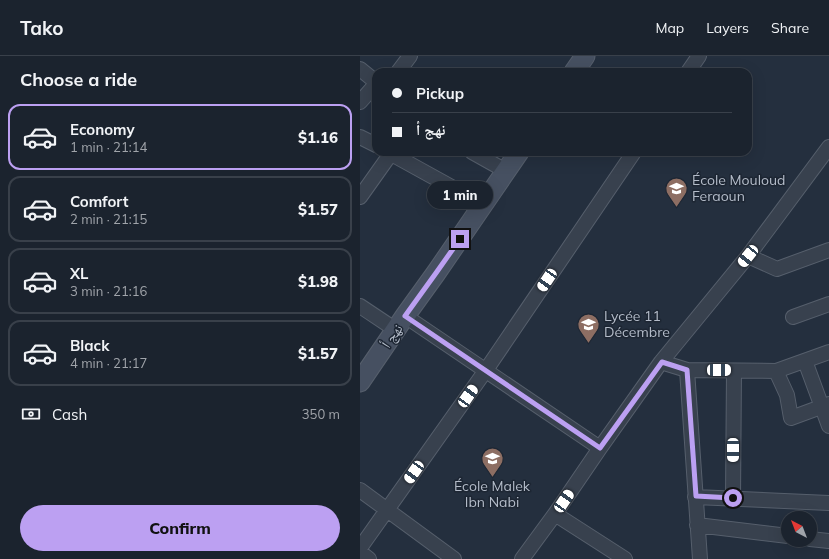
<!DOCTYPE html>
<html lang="en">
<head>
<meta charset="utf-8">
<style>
  :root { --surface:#1b232e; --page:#242b36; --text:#f1f3f6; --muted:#a0a4aa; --line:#39404a; --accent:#bca0f2 }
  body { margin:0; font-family:Mulish,"Noto Naskh Arabic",sans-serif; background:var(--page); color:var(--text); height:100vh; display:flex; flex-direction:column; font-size:15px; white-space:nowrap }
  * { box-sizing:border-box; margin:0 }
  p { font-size:13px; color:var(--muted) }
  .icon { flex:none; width:22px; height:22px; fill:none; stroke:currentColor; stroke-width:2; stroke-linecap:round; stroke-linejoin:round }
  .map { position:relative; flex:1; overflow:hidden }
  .drawer { display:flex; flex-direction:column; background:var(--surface); width:360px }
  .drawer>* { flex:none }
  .guide { position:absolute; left:12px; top:12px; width:380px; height:88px; border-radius:12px; box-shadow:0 4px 16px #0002,0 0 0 1px var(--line); display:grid; align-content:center; height:88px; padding:0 20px; background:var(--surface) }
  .needle { width:26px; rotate:318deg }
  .fabs { position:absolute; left:421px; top:455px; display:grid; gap:8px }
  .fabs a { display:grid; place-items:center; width:36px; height:36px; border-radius:50%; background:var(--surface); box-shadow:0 4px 16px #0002,0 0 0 1px var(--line); font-size:20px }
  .end { position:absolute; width:18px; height:18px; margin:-9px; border:5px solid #bca0f2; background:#111; box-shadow:0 0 0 2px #111 }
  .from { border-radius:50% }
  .bubble { position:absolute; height:28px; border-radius:14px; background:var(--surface); box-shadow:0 4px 16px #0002,0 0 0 1px var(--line); font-size:13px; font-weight:800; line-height:28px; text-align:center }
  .car { position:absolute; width:12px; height:24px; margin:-12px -6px; border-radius:5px; box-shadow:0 0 3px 1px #0007; background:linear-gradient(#fff 24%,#345 0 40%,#fff 0 76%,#345 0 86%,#fff 0) }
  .guide b { display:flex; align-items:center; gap:14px; height:38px; font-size:15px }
  .guide b+b { border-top:1px solid var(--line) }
  .guide i { width:10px; height:10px; background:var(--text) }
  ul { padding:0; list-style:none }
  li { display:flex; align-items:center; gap:12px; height:66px; margin:0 8px 6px; padding:0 12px; border:2px solid var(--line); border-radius:12px }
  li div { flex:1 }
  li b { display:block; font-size:15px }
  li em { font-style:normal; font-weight:800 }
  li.selected { border-color:var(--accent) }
  li>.icon { width:36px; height:36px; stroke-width:1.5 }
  h2 { padding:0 20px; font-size:18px; line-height:48px }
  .pay { display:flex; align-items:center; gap:10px; height:44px; padding:0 20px; font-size:15px }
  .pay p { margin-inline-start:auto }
  .cta { display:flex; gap:8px; margin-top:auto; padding:8px 20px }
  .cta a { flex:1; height:46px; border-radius:24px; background:var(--accent); color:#111; font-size:16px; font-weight:800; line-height:46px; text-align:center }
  header { display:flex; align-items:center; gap:24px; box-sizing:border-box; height:56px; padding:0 20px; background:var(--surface); border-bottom:1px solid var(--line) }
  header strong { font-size:19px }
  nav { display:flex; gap:22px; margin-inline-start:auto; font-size:14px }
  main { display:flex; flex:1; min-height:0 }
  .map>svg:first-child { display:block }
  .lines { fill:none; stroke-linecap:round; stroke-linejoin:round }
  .minor-casing { stroke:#565f6c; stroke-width:16 }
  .secondary-casing { stroke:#565f6c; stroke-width:21 }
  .minor { stroke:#38414e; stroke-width:14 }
  .secondary { stroke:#465061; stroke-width:19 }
  .route { stroke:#bca0f2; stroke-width:5 }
  .labels { text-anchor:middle; stroke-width:3; stroke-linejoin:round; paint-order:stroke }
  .poi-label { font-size:14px; fill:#b4bcc9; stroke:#1d2633; text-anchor:start }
  .street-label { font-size:14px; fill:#b4bcc9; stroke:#1d2633 }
</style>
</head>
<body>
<header>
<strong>Tako</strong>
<nav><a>Map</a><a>Layers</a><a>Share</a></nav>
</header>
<main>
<section class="drawer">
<h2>Choose a ride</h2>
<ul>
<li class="selected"><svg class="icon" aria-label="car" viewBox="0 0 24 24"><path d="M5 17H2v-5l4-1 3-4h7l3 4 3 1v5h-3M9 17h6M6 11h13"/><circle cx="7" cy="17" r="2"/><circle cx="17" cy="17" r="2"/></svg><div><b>Economy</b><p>1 min · 21:14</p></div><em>$1.16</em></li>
<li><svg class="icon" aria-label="car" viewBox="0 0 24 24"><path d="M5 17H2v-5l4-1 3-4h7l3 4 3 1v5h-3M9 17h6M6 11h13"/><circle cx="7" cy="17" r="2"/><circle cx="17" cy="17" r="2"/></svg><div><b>Comfort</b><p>2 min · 21:15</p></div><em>$1.57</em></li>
<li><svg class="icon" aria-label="car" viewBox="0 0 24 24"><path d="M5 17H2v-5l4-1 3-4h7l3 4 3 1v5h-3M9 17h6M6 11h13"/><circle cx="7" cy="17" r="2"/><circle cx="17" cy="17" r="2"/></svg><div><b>XL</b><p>3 min · 21:16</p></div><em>$1.98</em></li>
<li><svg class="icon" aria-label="car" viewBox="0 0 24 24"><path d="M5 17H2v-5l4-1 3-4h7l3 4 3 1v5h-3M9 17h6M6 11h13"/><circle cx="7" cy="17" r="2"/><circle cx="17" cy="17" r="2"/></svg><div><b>Black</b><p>4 min · 21:17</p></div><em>$1.57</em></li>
</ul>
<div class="pay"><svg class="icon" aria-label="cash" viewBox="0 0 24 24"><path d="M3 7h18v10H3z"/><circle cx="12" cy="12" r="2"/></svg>Cash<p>350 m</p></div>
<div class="cta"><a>Confirm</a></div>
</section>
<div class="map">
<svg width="469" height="503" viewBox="0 0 469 503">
  <rect width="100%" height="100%" fill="#242f3e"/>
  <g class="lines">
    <defs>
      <path id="minor" d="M0 13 16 26
        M38 16 50 0
        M328 16 339 0
        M0 46 16 28
        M0 81 16 89
        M28 96 124 149
        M112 96 146 115
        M0 141 32 96
        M388 200 417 213 469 194
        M0 250 36 274
        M45 260 240 392
        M433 261 469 248
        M445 305 469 370
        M301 306 327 314 340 503
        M327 314 416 315 469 296
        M416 315 427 339 431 362 469 348
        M0 434 94 503
        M335 441 469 447
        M373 442 374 315
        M195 458 265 503
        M337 469 428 480
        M450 483 469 485
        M0 492 126 314 274 96
        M0 496 9 503
        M162 503 195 458 240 392 301 306 388 200 469 91"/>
      <path id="secondary" d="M214 16 225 0
        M0 326 45 260 76 217 159 96"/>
    </defs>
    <use href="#minor" class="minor-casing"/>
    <use href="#secondary" class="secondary-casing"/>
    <use href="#minor" class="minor"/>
    <use href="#secondary" class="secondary"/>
  </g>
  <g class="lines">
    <path class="route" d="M100 183 76 217 45 260 240 392 302 306 327 314 336 440 373 442"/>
  </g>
  <defs>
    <symbol id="school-pin" viewBox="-11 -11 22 30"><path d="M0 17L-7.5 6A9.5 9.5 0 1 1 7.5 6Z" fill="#8d6e63" stroke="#1d2633"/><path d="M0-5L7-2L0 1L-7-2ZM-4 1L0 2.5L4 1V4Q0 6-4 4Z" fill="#fff"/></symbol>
  </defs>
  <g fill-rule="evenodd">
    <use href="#school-pin" x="304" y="120" width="25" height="34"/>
    <use href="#school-pin" x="216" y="256" width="25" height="34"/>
    <use href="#school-pin" x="120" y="390" width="25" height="34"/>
  </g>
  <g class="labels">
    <g class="poi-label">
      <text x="332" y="129">École Mouloud<tspan x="332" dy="16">Feraoun</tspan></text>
      <text x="244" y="265">Lycée 11<tspan x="244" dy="16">Décembre</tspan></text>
      <text x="132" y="435" text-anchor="middle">École Malek<tspan x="132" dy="16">Ibn Nabi</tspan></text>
    </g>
    <g class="street-label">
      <text transform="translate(32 280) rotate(-56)" y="5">نهج أ</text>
    </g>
  </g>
</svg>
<div class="fabs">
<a><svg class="needle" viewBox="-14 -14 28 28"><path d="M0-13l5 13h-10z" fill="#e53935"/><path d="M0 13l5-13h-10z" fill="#a0a4aa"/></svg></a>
</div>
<i class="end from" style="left:373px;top:442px"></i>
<i class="end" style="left:100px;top:183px"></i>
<div class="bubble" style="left:67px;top:125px;width:66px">1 min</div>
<i class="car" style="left:388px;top:200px;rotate:219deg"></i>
<i class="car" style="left:187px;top:224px;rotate:214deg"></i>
<i class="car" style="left:359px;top:314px;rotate:90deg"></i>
<i class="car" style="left:108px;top:340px;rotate:35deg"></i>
<i class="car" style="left:373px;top:394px;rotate:180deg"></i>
<i class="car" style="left:54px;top:416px;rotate:215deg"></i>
<i class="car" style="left:204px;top:445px;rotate:34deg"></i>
<div class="guide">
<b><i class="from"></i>Pickup</b>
<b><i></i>نهج أ</b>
</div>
</div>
</main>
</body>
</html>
